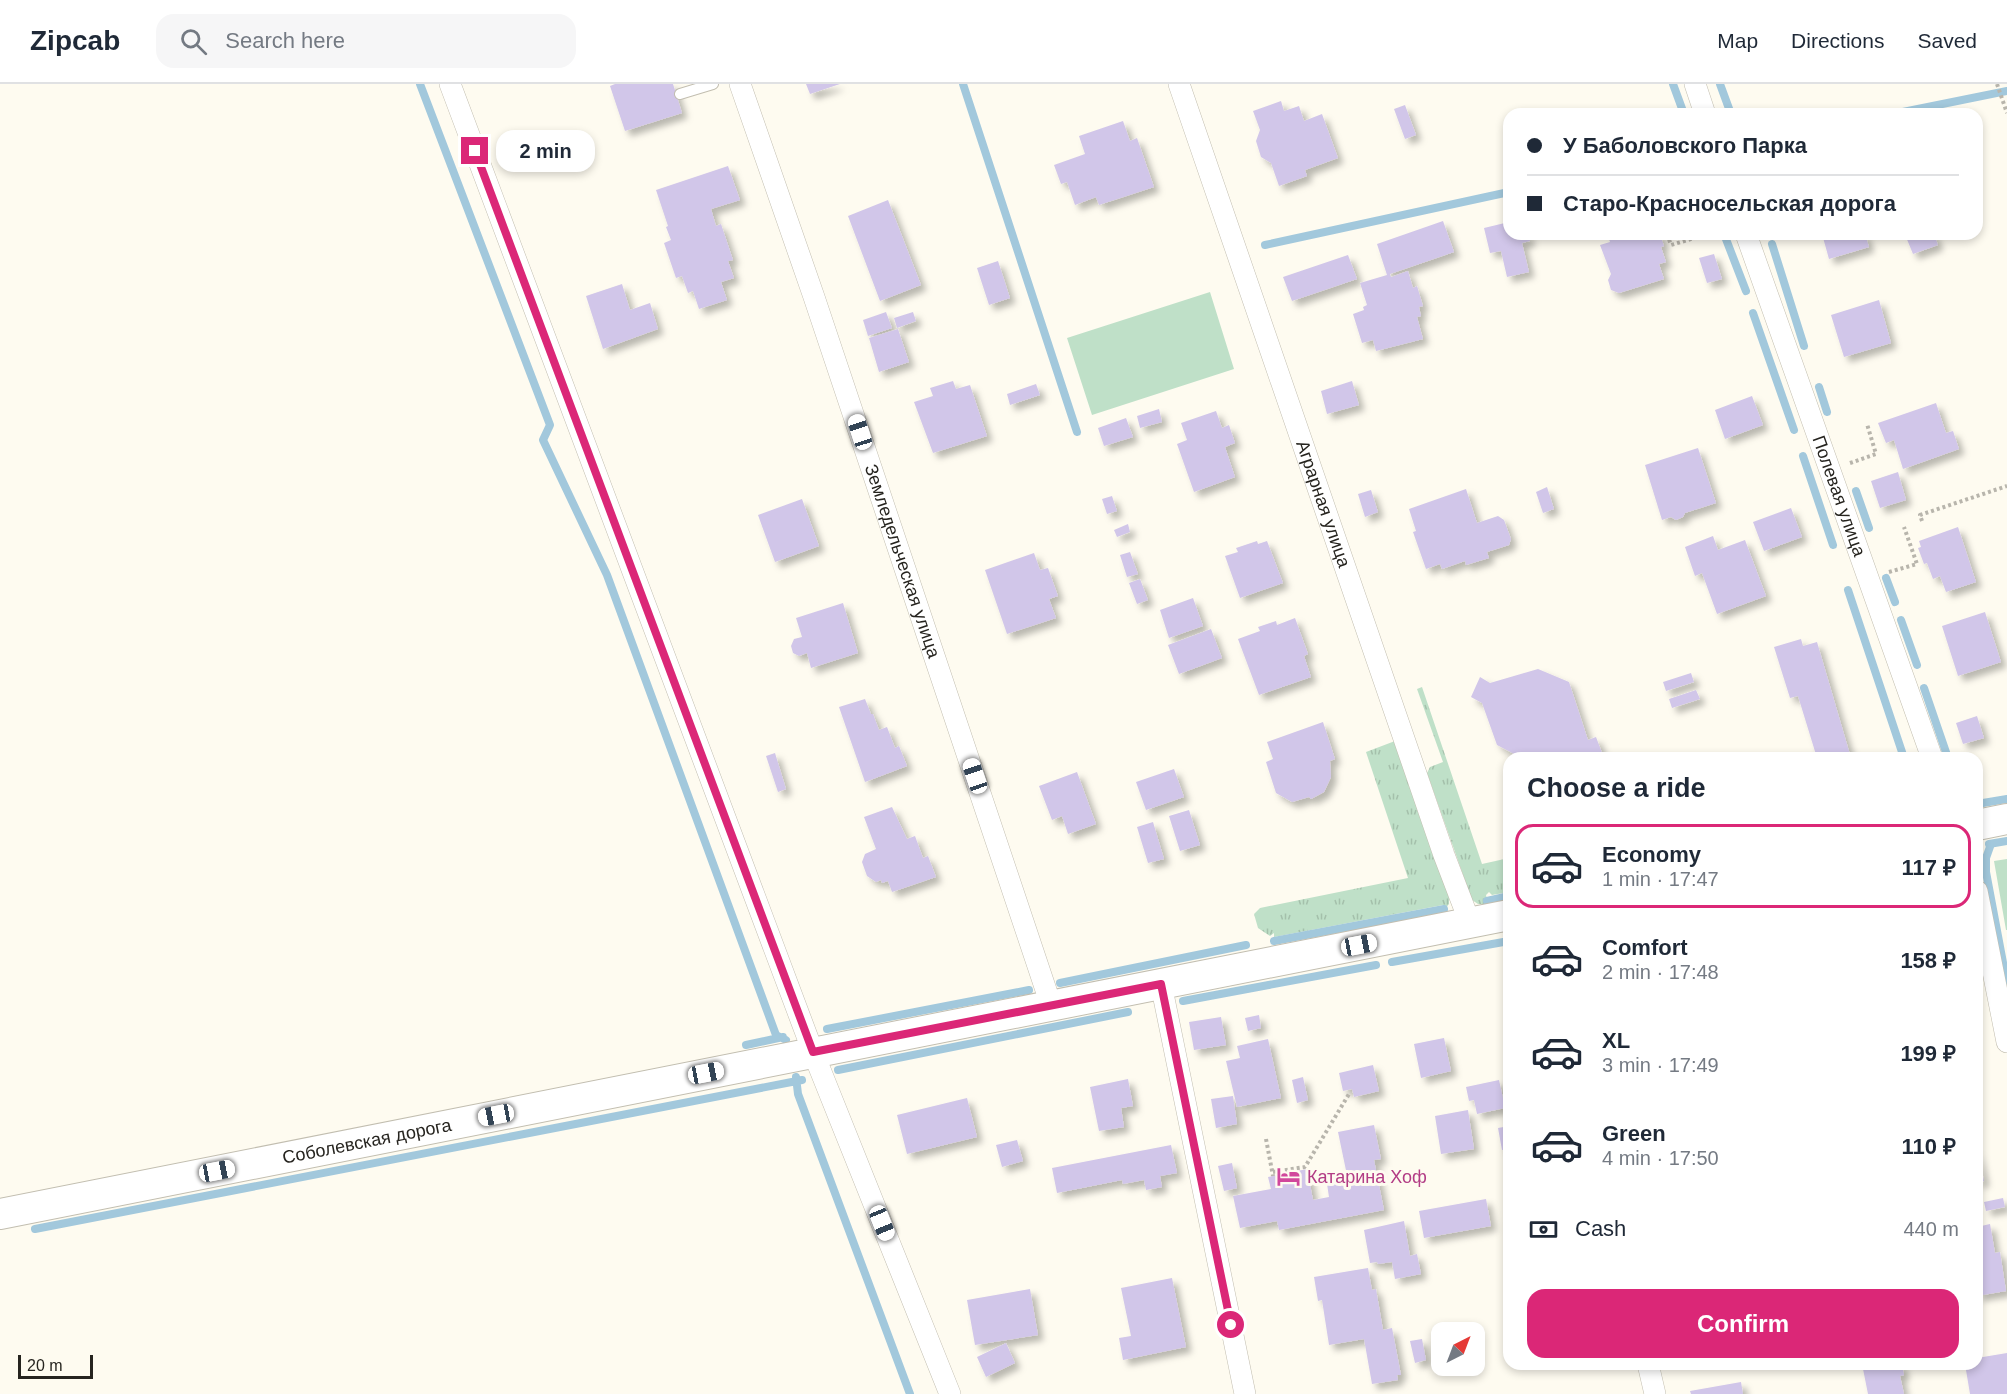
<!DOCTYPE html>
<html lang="en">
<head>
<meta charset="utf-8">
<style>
  :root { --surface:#fff; --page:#f6f6f7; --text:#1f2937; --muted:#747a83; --line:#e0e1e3; --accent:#db2777 }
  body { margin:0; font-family:Helvetica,sans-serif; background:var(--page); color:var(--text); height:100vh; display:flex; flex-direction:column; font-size:22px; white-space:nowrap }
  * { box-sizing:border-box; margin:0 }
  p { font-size:20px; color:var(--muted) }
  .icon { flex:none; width:33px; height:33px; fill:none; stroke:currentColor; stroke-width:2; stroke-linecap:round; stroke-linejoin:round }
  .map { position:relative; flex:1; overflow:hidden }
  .panel { position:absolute; left:1503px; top:668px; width:480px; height:618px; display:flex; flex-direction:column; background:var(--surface); border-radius:18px; box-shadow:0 3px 9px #0003 }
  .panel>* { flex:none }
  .banner { position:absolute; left:1503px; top:24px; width:480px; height:132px; border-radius:18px; box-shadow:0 3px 9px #0003; display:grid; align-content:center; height:132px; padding:0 24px; background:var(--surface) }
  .needle { width:39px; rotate:42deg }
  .tools { position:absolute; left:1431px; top:1238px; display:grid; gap:12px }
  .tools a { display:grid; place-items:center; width:54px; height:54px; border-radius:12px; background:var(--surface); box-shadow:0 3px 9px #0003; font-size:30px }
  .scale { position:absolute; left:18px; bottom:15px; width:75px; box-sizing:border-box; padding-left:6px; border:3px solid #26241f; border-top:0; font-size:16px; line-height:21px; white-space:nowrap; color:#26241f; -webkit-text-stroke:4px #fefbf0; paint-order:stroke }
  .end { position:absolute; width:27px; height:27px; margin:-14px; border:8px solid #db2777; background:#fff; box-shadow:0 0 0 3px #fff }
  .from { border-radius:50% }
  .bubble { position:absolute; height:42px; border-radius:18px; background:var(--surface); box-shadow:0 3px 9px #0003; font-size:20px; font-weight:800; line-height:42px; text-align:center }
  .car { position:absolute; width:18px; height:36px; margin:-18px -9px; border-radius:8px; box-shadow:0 0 4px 2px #0007; background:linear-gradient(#fff 24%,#345 0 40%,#fff 0 76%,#345 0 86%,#fff 0) }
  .banner b { display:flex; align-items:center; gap:21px; height:57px; font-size:22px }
  .banner b+b { border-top:2px solid var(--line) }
  .banner i { width:15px; height:15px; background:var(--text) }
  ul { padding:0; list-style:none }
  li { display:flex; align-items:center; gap:18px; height:84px; margin:0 12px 9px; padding:0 12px; border:3px solid transparent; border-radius:18px }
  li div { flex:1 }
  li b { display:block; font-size:22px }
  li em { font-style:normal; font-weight:800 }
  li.active { border-color:var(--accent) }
  li>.icon { width:54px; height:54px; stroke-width:1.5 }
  h2 { padding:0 24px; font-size:27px; line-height:72px }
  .pay { display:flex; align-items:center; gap:15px; height:66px; padding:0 24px; font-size:22px }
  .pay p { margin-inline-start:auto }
  .cta { display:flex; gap:12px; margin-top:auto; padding:12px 24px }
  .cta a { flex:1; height:69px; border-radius:18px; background:var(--accent); color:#fff; font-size:24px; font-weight:800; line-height:69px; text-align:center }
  header { display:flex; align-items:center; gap:36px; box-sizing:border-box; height:84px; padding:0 30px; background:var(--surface); border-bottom:2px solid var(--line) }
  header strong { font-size:28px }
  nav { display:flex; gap:33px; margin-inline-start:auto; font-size:21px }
  .search { width:420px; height:54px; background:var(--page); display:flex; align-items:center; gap:15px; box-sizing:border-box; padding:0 21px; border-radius:18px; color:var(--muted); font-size:22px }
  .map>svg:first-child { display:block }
  .grass { fill:url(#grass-tufts) }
  .garden { fill:#bfe0c8 }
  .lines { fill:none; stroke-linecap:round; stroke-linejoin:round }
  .stream { stroke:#a2c8dc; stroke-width:8 }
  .building { fill:#d1c6e9; filter:url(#shadow) }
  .lane-casing { stroke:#c2beb0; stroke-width:12 }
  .street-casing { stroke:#c2beb0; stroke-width:22 }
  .secondary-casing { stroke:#c2beb0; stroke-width:32 }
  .path { stroke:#b8b5ac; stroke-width:4; stroke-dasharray:3 3; stroke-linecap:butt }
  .lane { stroke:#fff; stroke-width:10 }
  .street { stroke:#fff; stroke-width:21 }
  .secondary { stroke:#fff; stroke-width:30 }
  .route { stroke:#db2777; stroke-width:8 }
  .labels { text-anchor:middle; stroke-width:6; stroke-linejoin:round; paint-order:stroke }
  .street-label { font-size:18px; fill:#26241f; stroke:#fefbf0 }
  .hotel-label { font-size:18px; fill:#b23c85; stroke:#fefbf0; text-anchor:start }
</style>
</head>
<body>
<header>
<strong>Zipcab</strong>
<div class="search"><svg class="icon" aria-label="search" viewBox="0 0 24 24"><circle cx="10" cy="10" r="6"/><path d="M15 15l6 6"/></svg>Search here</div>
<nav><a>Map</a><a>Directions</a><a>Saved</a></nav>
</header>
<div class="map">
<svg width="2007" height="1310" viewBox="0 0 2007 1310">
  <defs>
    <pattern id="grass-tufts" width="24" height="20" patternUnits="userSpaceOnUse" patternTransform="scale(1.5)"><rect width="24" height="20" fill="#bfe0c8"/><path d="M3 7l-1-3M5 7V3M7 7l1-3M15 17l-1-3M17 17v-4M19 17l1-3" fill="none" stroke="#a4c0ab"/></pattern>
    <filter id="shadow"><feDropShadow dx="5.5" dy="5.5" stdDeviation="3" flood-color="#0004"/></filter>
  </defs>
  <rect width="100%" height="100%" fill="#fefbf0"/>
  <path class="grass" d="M1422 603 1482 780 1509 774V808L1492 811 1489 808 1486 811 1488 820H1478L1472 816 1427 689 1430 683 1443 678 1417 605Z
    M1395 657 1449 813V820L1443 827V821L1274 853V849L1270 852 1258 844 1254 830 1260 824 1408 794 1366 668Z"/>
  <path class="garden" d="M1210 208 1234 285 1092 331 1067 254Z
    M2007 775V846H2006L1994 777Z"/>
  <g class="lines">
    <path class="stream" d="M420 0 550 341 543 356 607 491 776 951 786 956
      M963 0 1077 348
      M1673 0 1684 30
      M1720 0 1731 30
      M1893 30 2007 7
      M1724 150 1746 207
      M1772 160 1804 262
      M1265 161 1509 108
      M1753 229 1794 346
      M1819 303 1827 328
      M1803 372 1833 461
      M1856 407 1869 444
      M1886 494 1895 518
      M1848 506 1904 674
      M1901 536 1917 581
      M1924 604 1948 674
      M1977 720 2007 715
      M1989 760 2007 757
      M1991 760 1986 774V788L2007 900
      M1487 817 1509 812
      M1274 857 1444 825
      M1392 878 1509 857
      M1060 899 1246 861
      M1183 917 1376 881
      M827 945 1029 906
      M746 961 783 953
      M838 986 1128 928
      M796 993 798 1010 910 1310
      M35 1145 802 996"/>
  </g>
  <path class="building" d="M615 0H673L682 29 625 47 610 2Z
    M806 0H840L810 10Z
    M1281 17 1284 27 1299 22 1304 37 1322 30 1338 74 1305 86 1307 92 1279 102 1271 79 1261 73 1256 57 1260 46 1253 27Z
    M1405 21 1416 51 1405 55 1394 25Z
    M1123 37 1130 57 1137 54 1154 103 1099 121 1096 113 1075 121 1067 98 1061 100 1054 81 1085 70 1079 52Z
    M728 82 740 116 711 125 716 142 721 140 733 176 728 177 734 194 721 198 727 216 699 225 693 207 688 209 682 192 676 194 664 159 671 156 666 143 668 142 656 106Z
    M888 116 921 201 880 217 848 132Z
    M1443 137 1454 168 1390 190 1391 193 1408 187 1413 204 1417 202 1423 222 1419 223 1421 232 1417 233 1423 255 1376 267 1373 256 1362 259 1353 230 1364 226 1363 223 1367 221 1360 199 1387 191 1377 160Z
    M1509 138V150H1528L1530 157 1522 159 1529 188 1507 193 1501 167 1490 169 1484 144Z
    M1607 150H1660L1664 162 1661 163 1666 178 1659 180 1664 195 1619 209 1611 206 1608 196 1611 190 1600 161 1610 158Z
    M1822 150H1865L1869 163 1829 175Z
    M1913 150H1934L1938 161 1913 170 1906 153Z
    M1714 170 1722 195 1707 199 1699 174Z
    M1348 171 1357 195 1292 217 1283 193Z
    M998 177 1010 214 989 221 977 184Z
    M622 200 630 226 650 219 658 245 603 265 586 212Z
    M1879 216 1891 259 1844 273 1831 231Z
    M886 228 892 244 868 252 863 236Z
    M913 228 916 237 897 244 894 234Z
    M898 245 909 278 879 288 869 254Z
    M953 297 956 305 970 301 987 352 933 369 914 318 933 312 930 304Z
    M1352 297 1359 321 1327 330 1321 307Z
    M1036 300 1040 311 1010 321 1007 310Z
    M1752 312 1763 341 1725 355 1715 326Z
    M1936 319 1946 349 1953 347 1959 365 1903 385 1894 356 1886 359 1878 339Z
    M1159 325 1162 338 1140 344 1137 332Z
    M1216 327 1222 344 1229 341 1235 359 1225 363 1235 393 1194 408 1177 360 1187 356 1181 339Z
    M1126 334 1133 353 1104 362 1098 344Z
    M1698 364 1716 419 1685 429 1683 433 1676 436 1671 433 1662 436 1645 381Z
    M1898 388 1906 416 1880 424 1871 397Z
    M1547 403 1554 425 1543 429 1536 408Z
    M1466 405 1477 439 1498 432 1504 436 1511 455 1509 461 1487 468 1489 474 1466 481 1465 477 1442 485 1440 480 1426 485 1413 448 1416 447 1409 425Z
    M1371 406 1378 428 1365 433 1358 410Z
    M1112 412 1117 427 1107 430 1102 415Z
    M802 415 819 462 775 478 758 431Z
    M1791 424 1802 453 1764 467 1753 438Z
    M1128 440 1130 448 1117 453 1114 446Z
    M1958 443 1976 498 1946 508 1940 492 1933 495 1927 479 1924 480 1918 464 1921 463 1919 457Z
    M1713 452 1718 466 1745 456 1766 512 1717 530 1702 489 1695 492 1685 463Z
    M1257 457 1258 460 1267 457 1283 499 1240 514 1225 472 1238 468 1236 464Z
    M1130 468 1138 490 1127 493 1120 471Z
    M1034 469 1040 486 1048 484 1058 512 1049 515 1056 534 1007 550 985 486Z
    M1140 495 1148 516 1137 520 1129 499Z
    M1193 514 1203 542 1169 554 1160 526Z
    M843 519 858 569 811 584 807 569 799 572 793 569 791 562 794 555 802 553 796 534Z
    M1985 528 2001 578 1958 592 1942 542Z
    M1295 534 1308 570 1304 572 1311 593 1259 611 1238 555 1260 547 1258 543 1276 537 1277 541Z
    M1211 545 1222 574 1179 590 1168 561Z
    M1801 555 1803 562 1817 558 1851 674H1817L1798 612 1790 614 1774 563Z
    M1538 585 1569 598 1588 656 1596 653 1604 674H1522L1497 661 1482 619 1471 613 1480 593 1490 599Z
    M1691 589 1694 598 1666 607 1663 598Z
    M1696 606 1700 615 1672 624 1669 615Z
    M865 615 871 630H873L879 646 887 643 895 664 899 662 907 682 865 698 839 623Z
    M1977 632 1984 654 1963 660 1956 639Z
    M1323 638 1335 675 1330 677 1331 693 1324 708 1311 715 1309 713 1292 718 1276 709 1266 678 1273 675 1267 658Z
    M775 669 786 705 778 708 766 672Z
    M1174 685 1184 713 1146 726 1136 698Z
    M1077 688 1096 740 1068 750 1062 732 1052 736 1039 702Z
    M892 723 907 755 915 752 923 774 928 772 936 793 892 808 888 797 882 799 881 796 876 798 867 792 862 778 865 770 876 765 864 733Z
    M1189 726 1200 761 1180 767 1169 732Z
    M1153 738 1164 775 1148 779 1137 743Z
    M1259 931 1261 944 1248 947 1245 934Z
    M1221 933 1226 961 1194 966 1189 938Z
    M1444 954 1451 987 1421 994 1414 960Z
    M1268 955 1281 1014 1237 1023 1226 977 1240 974 1237 962Z
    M1373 981 1379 1007 1354 1013 1352 1005 1343 1007 1339 989Z
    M1303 993 1308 1016 1297 1019 1292 996Z
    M1128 995 1133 1022 1121 1024 1124 1043 1099 1047 1090 1003Z
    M1499 996 1505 1024 1477 1030 1474 1016 1469 1017 1466 1003Z
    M1233 1012 1237 1040 1216 1044 1211 1015Z
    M967 1014 977 1053 907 1070 897 1031Z
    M1468 1026 1474 1065 1441 1070 1435 1032Z
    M1374 1041 1381 1075 1374 1076 1384 1126 1279 1146 1277 1137 1240 1144 1233 1112 1271 1105 1268 1093 1307 1085 1313 1116 1329 1113 1327 1100 1348 1096 1338 1048Z
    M1509 1042V1065L1502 1066 1498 1044Z
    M1017 1056 1023 1077 1002 1083 996 1061Z
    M1171 1061 1177 1089 1160 1092 1162 1103 1146 1106 1144 1096 1123 1100 1122 1096 1057 1109 1052 1084Z
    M1977 1065 1984 1097 1977 1099Z
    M1232 1079 1237 1104 1224 1107 1218 1082Z
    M2003 1114 2005 1123 1986 1127 1984 1118Z
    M1486 1115 1491 1142 1424 1154 1419 1127Z
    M1404 1137 1410 1172 1417 1170 1421 1190 1395 1195 1392 1178 1378 1180 1377 1178 1370 1179 1364 1146Z
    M1990 1140 1995 1169 2000 1168 2006 1207 1977 1212V1143Z
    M1368 1184 1372 1206 1376 1205 1383 1246 1392 1244 1401 1291H1397L1398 1296 1372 1300 1364 1255 1329 1261 1322 1216 1318 1217 1314 1193Z
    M1172 1194 1186 1263 1123 1276 1119 1254 1131 1252 1121 1204Z
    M1030 1205 1038 1251 975 1261 967 1216Z
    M1422 1255 1426 1276 1415 1279 1410 1257Z
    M1006 1259 1015 1279 986 1293 977 1273Z
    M2007 1269V1310H1970L1965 1280H1977V1274Z
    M1862 1280H1902L1904 1291 1900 1292 1904 1310H1868Z
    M1741 1298 1743 1310H1691L1690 1307Z"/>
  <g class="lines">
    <defs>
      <path id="lane" d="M680 10 713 0"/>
      <g id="street">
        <path d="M450 0 813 968 950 1310"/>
        <path id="s1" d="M740 0 814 213 1051 921"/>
        <path id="s2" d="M1179 0 1444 771 1470 839"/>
        <path d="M1695 0 1705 30"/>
        <path id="s3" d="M1746 150 1932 674"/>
        <path d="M1977 807 2007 958"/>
        <path d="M1161 900 1245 1310"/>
        <path d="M1648 1280 1655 1310"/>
      </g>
      <g id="secondary">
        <path d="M1977 741 2007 735"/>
        <path id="s4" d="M0 1130 1509 831"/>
      </g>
    </defs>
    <use href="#lane" class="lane-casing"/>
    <use href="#street" class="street-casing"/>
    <use href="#secondary" class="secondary-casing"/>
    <path class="path" d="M1997 0 2007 29
      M1667 150 1671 161 1708 150
      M1850 379 1876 370 1867 340
      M1922 437 1920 431 2007 402
      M1889 488 1917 480 1904 443
      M1266 1055 1273 1092
      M1273 1088 1305 1083 1349 1010"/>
    <use href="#lane" class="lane"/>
    <use href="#street" class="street"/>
    <use href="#secondary" class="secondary"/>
  </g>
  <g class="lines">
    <path class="route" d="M475 67 813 968 1161 900 1231 1241"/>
  </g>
  <defs>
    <symbol id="hotel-bare" viewBox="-9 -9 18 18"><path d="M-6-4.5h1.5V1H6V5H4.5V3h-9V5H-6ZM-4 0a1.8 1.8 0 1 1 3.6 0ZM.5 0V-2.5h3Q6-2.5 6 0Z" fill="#d1479c" stroke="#fefbf0" stroke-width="2.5" paint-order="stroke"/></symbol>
  </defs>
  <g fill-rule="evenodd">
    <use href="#hotel-bare" x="1272" y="1076" width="33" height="33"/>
  </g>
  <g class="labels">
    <g class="street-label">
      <text dy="6" stroke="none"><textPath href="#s3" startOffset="278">Полевая улица</textPath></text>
      <text dy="6" stroke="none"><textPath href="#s2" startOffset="444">Аграрная улица</textPath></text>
      <text dy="6" stroke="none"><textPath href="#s1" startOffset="504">Земледельческая улица</textPath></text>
      <text dy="6" stroke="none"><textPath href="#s4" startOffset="374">Соболевская дорога</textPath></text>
    </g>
    <g class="hotel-label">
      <text x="1307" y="1099">Катарина Хоф</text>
    </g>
  </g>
</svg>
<div class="tools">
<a><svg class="needle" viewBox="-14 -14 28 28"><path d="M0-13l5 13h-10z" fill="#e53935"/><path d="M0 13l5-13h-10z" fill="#747a83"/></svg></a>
</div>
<div class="scale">20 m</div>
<i class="end from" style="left:1231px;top:1241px"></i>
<i class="end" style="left:475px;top:67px"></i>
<div class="bubble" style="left:496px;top:46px;width:99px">2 min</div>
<i class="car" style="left:860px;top:348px;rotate:342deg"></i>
<i class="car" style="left:975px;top:692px;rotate:341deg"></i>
<i class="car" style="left:1359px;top:861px;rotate:79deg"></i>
<i class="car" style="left:706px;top:989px;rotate:79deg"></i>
<i class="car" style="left:496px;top:1031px;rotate:259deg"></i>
<i class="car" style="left:217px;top:1087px;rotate:79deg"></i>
<i class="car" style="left:882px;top:1139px;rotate:158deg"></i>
<div class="banner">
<b><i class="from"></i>У Баболовского Парка</b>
<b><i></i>Старо-Красносельская дорога</b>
</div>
<section class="panel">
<h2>Choose a ride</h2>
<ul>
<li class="active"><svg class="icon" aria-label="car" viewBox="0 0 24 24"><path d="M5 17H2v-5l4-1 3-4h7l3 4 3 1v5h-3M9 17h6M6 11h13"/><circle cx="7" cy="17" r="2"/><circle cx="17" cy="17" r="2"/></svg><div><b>Economy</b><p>1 min · 17:47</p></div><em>117 ₽</em></li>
<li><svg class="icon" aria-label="car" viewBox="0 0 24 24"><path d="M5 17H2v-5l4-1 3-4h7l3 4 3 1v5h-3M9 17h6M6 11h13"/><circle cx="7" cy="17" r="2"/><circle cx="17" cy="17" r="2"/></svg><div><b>Comfort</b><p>2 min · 17:48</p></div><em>158 ₽</em></li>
<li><svg class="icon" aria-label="car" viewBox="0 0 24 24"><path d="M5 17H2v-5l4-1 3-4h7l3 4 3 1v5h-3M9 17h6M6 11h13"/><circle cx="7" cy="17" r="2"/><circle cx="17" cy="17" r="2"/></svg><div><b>XL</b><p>3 min · 17:49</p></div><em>199 ₽</em></li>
<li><svg class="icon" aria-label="car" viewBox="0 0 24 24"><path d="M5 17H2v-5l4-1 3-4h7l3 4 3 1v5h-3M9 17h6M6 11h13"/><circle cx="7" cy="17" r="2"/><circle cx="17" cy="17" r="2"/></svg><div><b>Green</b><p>4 min · 17:50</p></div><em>110 ₽</em></li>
</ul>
<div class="pay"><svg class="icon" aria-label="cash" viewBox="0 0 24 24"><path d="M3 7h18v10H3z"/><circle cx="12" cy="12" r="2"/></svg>Cash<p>440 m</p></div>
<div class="cta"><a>Confirm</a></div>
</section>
</div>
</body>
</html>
